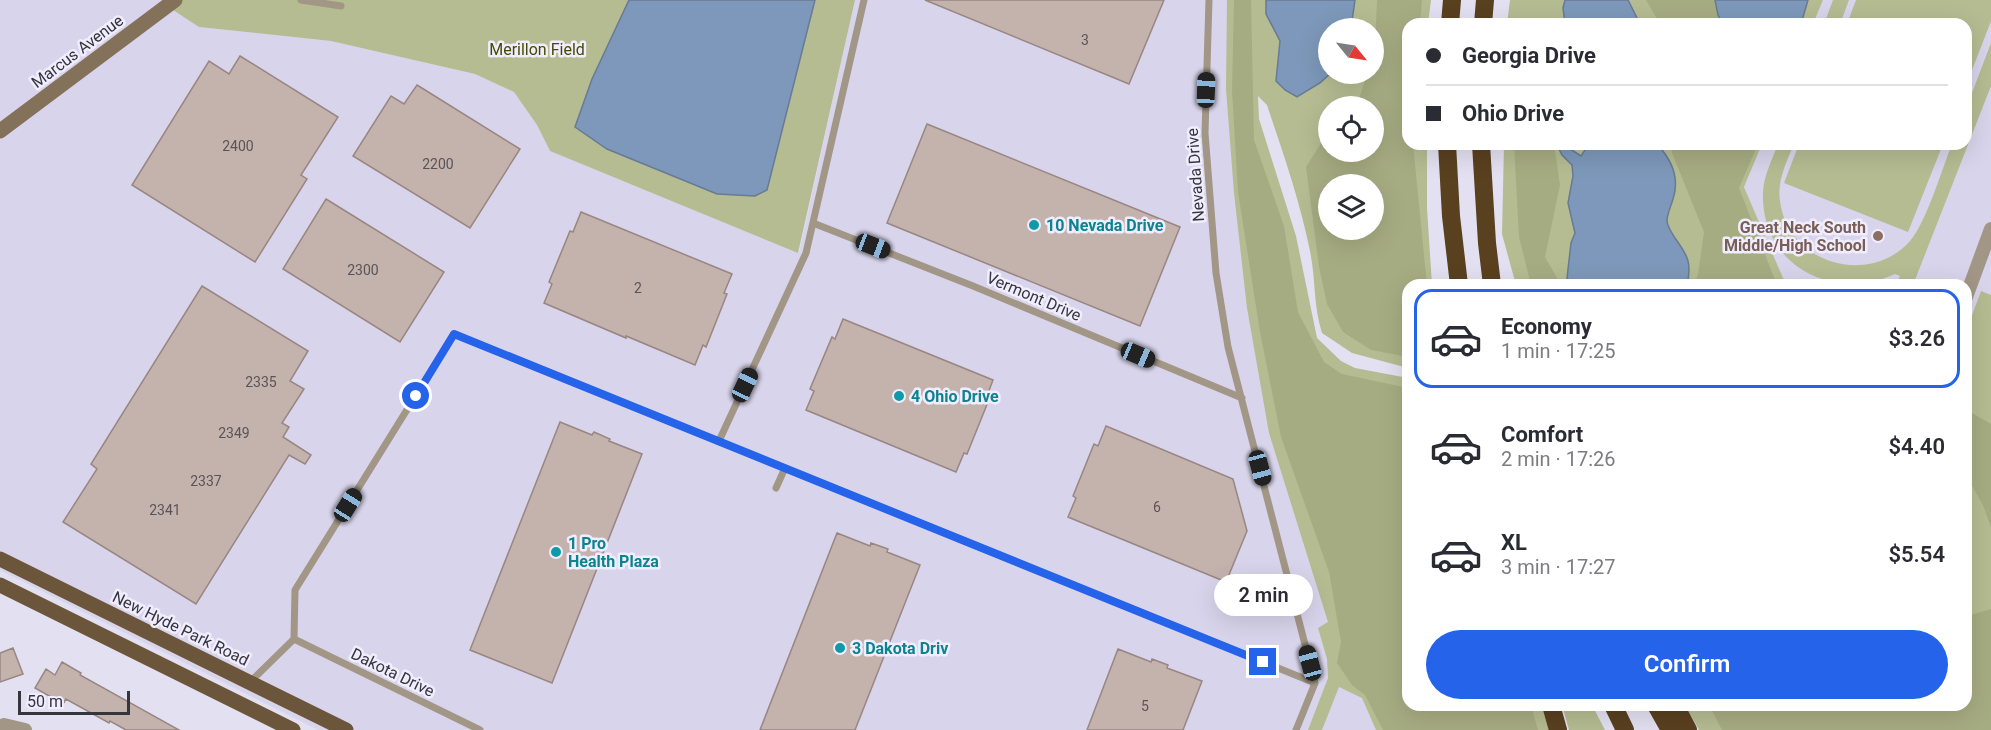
<!DOCTYPE html>
<html lang="en">
<head>
<meta charset="utf-8">
<style>
  :root { --surface:#fff; --page:#f7f7f7; --text:#2b2b33; --muted:#7c7c81; --line:#e1e1e2; --accent:#2563eb }
  body { margin:0; font-family:Roboto,sans-serif; background:var(--page); color:var(--text); height:100vh; display:flex; flex-direction:column; font-size:22px; white-space:nowrap }
  * { box-sizing:border-box; margin:0 }
  p { font-size:20px; color:var(--muted) }
  .icon { flex:none; width:33px; height:33px; fill:none; stroke:currentColor; stroke-width:2; stroke-linecap:round; stroke-linejoin:round }
  .map { position:relative; flex:1; overflow:hidden }
  .details { position:absolute; left:1402px; top:279px; width:570px; height:432px; display:flex; flex-direction:column; background:var(--surface); border-radius:18px; box-shadow:0 6px 24px #0002 }
  .details>* { flex:none }
  .banner { position:absolute; left:1402px; top:18px; width:570px; height:132px; border-radius:18px; box-shadow:0 6px 24px #0002; display:grid; align-content:center; height:132px; padding:0 24px; background:var(--surface) }
  .needle { width:39px; rotate:120deg }
  .controls { position:absolute; left:1318px; top:18px; display:grid; gap:12px }
  .controls a { display:grid; place-items:center; width:66px; height:66px; border-radius:50%; background:var(--surface); box-shadow:0 6px 24px #0002; font-size:30px }
  .scale { position:absolute; left:18px; bottom:15px; width:112px; box-sizing:border-box; padding-left:6px; border:3px solid #36353c; border-top:0; font-size:16px; line-height:21px; white-space:nowrap; color:#36353c; -webkit-text-stroke:4px #f0edfe; paint-order:stroke }
  .end { position:absolute; width:27px; height:27px; margin:-14px; border:8px solid #2563eb; background:#fff; box-shadow:0 0 0 3px #fff }
  .from { border-radius:50% }
  .bubble { position:absolute; height:42px; border-radius:21px; background:var(--surface); box-shadow:0 6px 24px #0002; font-size:20px; font-weight:600; line-height:42px; text-align:center }
  .car { position:absolute; width:18px; height:36px; margin:-18px -9px; border-radius:8px; box-shadow:0 0 4px 2px #0007; background:linear-gradient(#222 24%,#8ab4d8 0 40%,#222 0 76%,#8ab4d8 0 86%,#222 0) }
  .banner b { display:flex; align-items:center; gap:21px; height:57px; font-size:22px }
  .banner b+b { border-top:2px solid var(--line) }
  .banner i { width:15px; height:15px; background:var(--text) }
  ul { padding:10px 0 0; list-style:none }
  li { display:flex; align-items:center; gap:18px; height:99px; margin:0 12px 9px; padding:0 12px; border:3px solid transparent; border-radius:18px }
  li div { flex:1 }
  li b { display:block; font-size:22px }
  li em { font-style:normal; font-weight:600 }
  li.on { border-color:var(--accent) }
  li>.icon { width:54px; height:54px; stroke-width:1.5 }
  .cta { display:flex; gap:12px; margin-top:auto; padding:12px 24px }
  .cta a { flex:1; height:69px; border-radius:36px; background:var(--accent); color:#fff; font-size:24px; font-weight:600; line-height:69px; text-align:center }
  .map>svg:first-child { display:block }
  .built { fill:#d8d4eb }
  .green { fill:#b5bc92; fill-rule:evenodd }
  .forest { fill:#a6ac82; fill-rule:evenodd }
  .water { fill:#7d98ba; stroke:#687a94; stroke-width:1.5 }
  .building { fill:#c4b2ad; stroke:#988682; stroke-width:1.5 }
  .lines { fill:none; stroke-linecap:round; stroke-linejoin:round }
  .service { stroke:#a29686; stroke-width:7 }
  .minor { stroke:#a29686; stroke-width:14 }
  .secondary { stroke:#83715a; stroke-width:15 }
  .primary { stroke:#6c563b; stroke-width:15 }
  .motorway { stroke:#59401f; stroke-width:18 }
  .route { stroke:#2563eb; stroke-width:8 }
  .culture-dot { fill:#0f9aa8; stroke:#f0edfe; stroke-width:2 }
  .education-dot { fill:#8d6e63; stroke:#f0edfe; stroke-width:2 }
  .labels { text-anchor:middle; stroke-width:5; stroke-linejoin:round; paint-order:stroke }
  .number-label { font-size:14px; fill:#5a5458 }
  .park-label { font-size:16px; fill:#454c01; stroke:#f0edfe }
  .street-label { font-size:16px; fill:#36353c; stroke:#f0edfe }
  .culture-label { font-size:16px; font-weight:bold; fill:#0d838f; stroke:#f0edfe; text-anchor:start }
  .education-label { font-size:16px; font-weight:bold; fill:#785e54; stroke:#f0edfe; text-anchor:end }
</style>
</head>
<body>
<div class="map">
<svg width="1991" height="730" viewBox="0 0 1991 730">
  <rect width="100%" height="100%" fill="#e3e0f1"/>
  <path class="built" d="M0 0H175L199 27 331 41 475 74 514 92 537 125 550 151 799 253 855 0H1243L1250 82 1407 730H318L0 570Z
    M1823 0H1991V333L1967 400 1966 285H1786L1744 187 1762 144H1966V24H1813Z"/>
  <path class="green" d="M175 0H629L592 79 576 127 755 196 767 189 815 0H855L798 253 550 151 537 125 514 92 475 74 331 41 199 27 167 6Z
    M1227 0H1431L1428 24H1408V144H1427V208L1432 285H1408V368L1352 353 1322 333C1313 304 1316 280 1310 251 1300 201 1283 153 1267 105L1258 96 1259 119 1296 236 1317 338 1341 361 1355 368 1408 378V705H1543L1549 730H1376L1362 698 1339 687 1322 730H1308L1328 678 1327 659 1318 628 1328 622 1269 433 1247 308 1234 193 1226 89ZM1329 28H1374V74H1329ZM1329 106H1374V152H1329ZM1329 184H1374V230H1329Z
    M1510 0H1823L1813 24H1507Z
    M1833 0H1849L1840 24H1824Z
    M1856 0H1991V21L1967 83 1966 24H1847Z
    M1991 43V86L1913 285H1896L1900 276 1895 274C1833 303 1760 265 1763 192 1764 175 1772 160 1778 144H1794C1786 163 1777 181 1780 201 1788 264 1869 287 1910 241 1926 223 1942 169 1952 144H1966L1967 106Z
    M1504 144H1762L1744 187 1786 285H1516L1502 234Z
    M1799 144H1943L1908 232 1784 183Z
    M1981 291 1991 295V730H1699L1685 705H1966L1967 329Z
    M1562 705H1592L1605 730H1569Z"/>
  <path class="forest" d="M1234 0H1251L1254 140 1284 226 1298 312 1324 362 1342 374 1408 388V705H1531L1538 730H1383L1365 695 1352 685 1337 663 1341 642 1329 572 1281 437 1260 332 1238 192 1232 91Z
    M1377 0H1422L1420 24H1408V144H1413L1427 285H1408V357L1371 350 1343 332 1327 304 1319 267 1306 167 1323 140 1329 135V152H1374V106H1357L1367 74H1374ZM1374 184V230H1329V184Z
    M1646 0H1715L1718 15 1723 24H1660Z
    M1514 144H1554L1560 185 1545 257 1561 285H1531L1519 237Z
    M1671 144H1758L1739 188 1777 285H1694L1698 274 1704 232 1672 153Z
    M1967 410 1991 424V528L1983 505 1967 477Z
    M1991 609V730H1722L1709 705H1966L1967 616Z"/>
  <path class="water" d="M629 0H815L767 190 755 196 717 194 607 149 575 127 592 79Z
    M1266 0H1355L1351 28H1329L1330 74 1320 83 1297 97 1285 90 1276 81 1280 41 1266 14Z
    M1565 0H1628L1640 24H1565L1563 8Z
    M1715 0H1808L1801 24H1723L1718 15Z
    M1589 144H1657C1672 160 1680 178 1673 199 1671 206 1667 214 1667 221 1668 228 1672 233 1675 238 1688 256 1692 263 1687 285H1573L1567 278 1571 243 1575 233 1568 203 1573 176 1572 165 1562 155 1559 149 1564 145 1581 156Z"/>
  <path class="building" d="M925 0H1164L1129 84Z
    M240 56 338 117 301 175 307 179 255 262 132 185 209 61 229 74Z
    M417 85 520 149 470 228 353 156 391 96 404 104Z
    M927 124 1180 227 1140 326 887 223Z
    M326 199 444 272 400 342 283 269Z
    M581 212 732 274 724 293 727 294 706 347 703 345 695 365 626 336V338L544 303 552 284 549 282 570 231 573 232Z
    M202 286 308 351 290 381 304 389 282 423 289 427 283 437 311 455 305 464 289 455 196 604 63 522 97 469 91 464Z
    M843 319 993 380 985 401 988 402 967 454 964 453 956 472 806 410 814 391 810 389 832 337 835 339Z
    M560 422 592 435 594 432 610 439 609 441 642 454 552 683 470 650Z
    M1106 426 1233 479 1247 531 1226 582 1068 517 1076 498 1073 496 1094 444 1098 446Z
    M837 533 870 546 871 543 888 549 887 552 920 565 855 730H760Z
    M13 648 23 674 0 682V653Z
    M1118 649 1151 662 1152 659 1168 665 1167 668 1202 681 1183 730H1087Z
    M62 662 81 673 80 675 179 730H126L110 721 109 723 66 699 63 704 35 688 46 669 55 675Z"/>
  <g class="lines">
    <path class="service" d="M301 0 341 6
      M1209 0 1205 133 1216 273 1228 347 1315 683
      M813 223 973 286 1242 398
      M719 441 806 253 864 0
      M776 488 785 468
      M294 639 295 590 454 334 1315 683
      M294 639 480 730
      M250 682 294 639
      M1296 730 1315 683"/>
    <path class="minor" d="M1966 297 1991 229
      M0 727 4 725 25 730"/>
    <path class="secondary" d="M0 131 175 0"/>
    <path class="primary" d="M0 559 346 730
      M0 585 293 730"/>
    <path class="motorway" d="M1450 24 1452 0
      M1483 24 1485 0
      M1447 144 1451 216 1459 285
      M1481 144 1487 243 1492 285
      M1551 705 1558 730
      M1613 705 1625 730
      M1656 705 1670 730
      M1675 705 1688 730"/>
  </g>
  <g class="lines">
    <path class="route" d="M416 396 454 334 1263 662"/>
  </g>
  <g class="culture-dot">
    <circle cx="1034" cy="225" r="6"/>
    <circle cx="899" cy="396" r="6"/>
    <circle cx="556" cy="552" r="6"/>
    <circle cx="840" cy="648" r="6"/>
  </g>
  <circle class="education-dot" cx="1878" cy="236" r="6"/>
  <g class="labels">
    <g class="number-label">
      <text x="1085" y="45">3</text>
      <text x="238" y="151">2400</text>
      <text x="438" y="169">2200</text>
      <text x="363" y="275">2300</text>
      <text x="638" y="293">2</text>
      <text x="261" y="387">2335</text>
      <text x="234" y="438">2349</text>
      <text x="206" y="486">2337</text>
      <text x="1157" y="512">6</text>
      <text x="165" y="515">2341</text>
      <text x="1145" y="711">5</text>
    </g>
    <g class="park-label">
      <text x="537" y="55">Merillon Field</text>
    </g>
    <g class="street-label">
      <text transform="translate(77 51) rotate(-37)" y="6">Marcus Avenue</text>
      <text transform="translate(1195 175) rotate(-94)" y="6">Nevada Drive</text>
      <text transform="translate(1034 296) rotate(23)" y="6">Vermont Drive</text>
      <text transform="translate(181 628) rotate(26)" y="6">New Hyde Park Road</text>
      <text transform="translate(393 672) rotate(26)" y="6">Dakota Drive</text>
    </g>
    <g class="culture-label">
      <text x="1046" y="231">10 Nevada Drive</text>
      <text x="911" y="402">4 Ohio Drive</text>
      <text x="568" y="549">1 Pro<tspan x="568" dy="18">Health Plaza</tspan></text>
      <text x="852" y="654">3 Dakota Driv</text>
    </g>
    <g class="education-label">
      <text x="1866" y="233">Great Neck South<tspan x="1866" dy="18">Middle/High School</tspan></text>
    </g>
  </g>
</svg>
<div class="controls">
<a><svg class="needle" viewBox="-14 -14 28 28"><path d="M0-13l5 13h-10z" fill="#e53935"/><path d="M0 13l5-13h-10z" fill="#7c7c81"/></svg></a>
<a><svg class="icon" aria-label="locate" viewBox="0 0 24 24"><circle cx="12" cy="12" r="6"/><path d="M12 2v4M12 18v4M2 12h4M18 12h4"/></svg></a>
<a><svg class="icon" aria-label="layers" viewBox="0 0 24 24"><path d="M12 4l9 5-9 5-9-5zM3 14l9 5 9-5"/></svg></a>
</div>
<div class="scale">50 m</div>
<i class="end from" style="left:416px;top:396px"></i>
<i class="end" style="left:1263px;top:662px"></i>
<div class="bubble" style="left:1214px;top:574px;width:99px">2 min</div>
<i class="car" style="left:1206px;top:90px;rotate:2deg"></i>
<i class="car" style="left:873px;top:246px;rotate:111deg"></i>
<i class="car" style="left:1138px;top:355px;rotate:113deg"></i>
<i class="car" style="left:745px;top:385px;rotate:25deg"></i>
<i class="car" style="left:1260px;top:468px;rotate:165deg"></i>
<i class="car" style="left:348px;top:505px;rotate:32deg"></i>
<i class="car" style="left:1310px;top:663px;rotate:345deg"></i>
<div class="banner">
<b><i class="from"></i>Georgia Drive</b>
<b><i></i>Ohio Drive</b>
</div>
<section class="details">
<ul>
<li class="on"><svg class="icon" aria-label="car" viewBox="0 0 24 24"><path d="M5 17H2v-5l4-1 3-4h7l3 4 3 1v5h-3M9 17h6M6 11h13"/><circle cx="7" cy="17" r="2"/><circle cx="17" cy="17" r="2"/></svg><div><b>Economy</b><p>1 min · 17:25</p></div><em>$3.26</em></li>
<li><svg class="icon" aria-label="car" viewBox="0 0 24 24"><path d="M5 17H2v-5l4-1 3-4h7l3 4 3 1v5h-3M9 17h6M6 11h13"/><circle cx="7" cy="17" r="2"/><circle cx="17" cy="17" r="2"/></svg><div><b>Comfort</b><p>2 min · 17:26</p></div><em>$4.40</em></li>
<li><svg class="icon" aria-label="car" viewBox="0 0 24 24"><path d="M5 17H2v-5l4-1 3-4h7l3 4 3 1v5h-3M9 17h6M6 11h13"/><circle cx="7" cy="17" r="2"/><circle cx="17" cy="17" r="2"/></svg><div><b>XL</b><p>3 min · 17:27</p></div><em>$5.54</em></li>
</ul>
<div class="cta"><a>Confirm</a></div>
</section>
</div>
</body>
</html>
